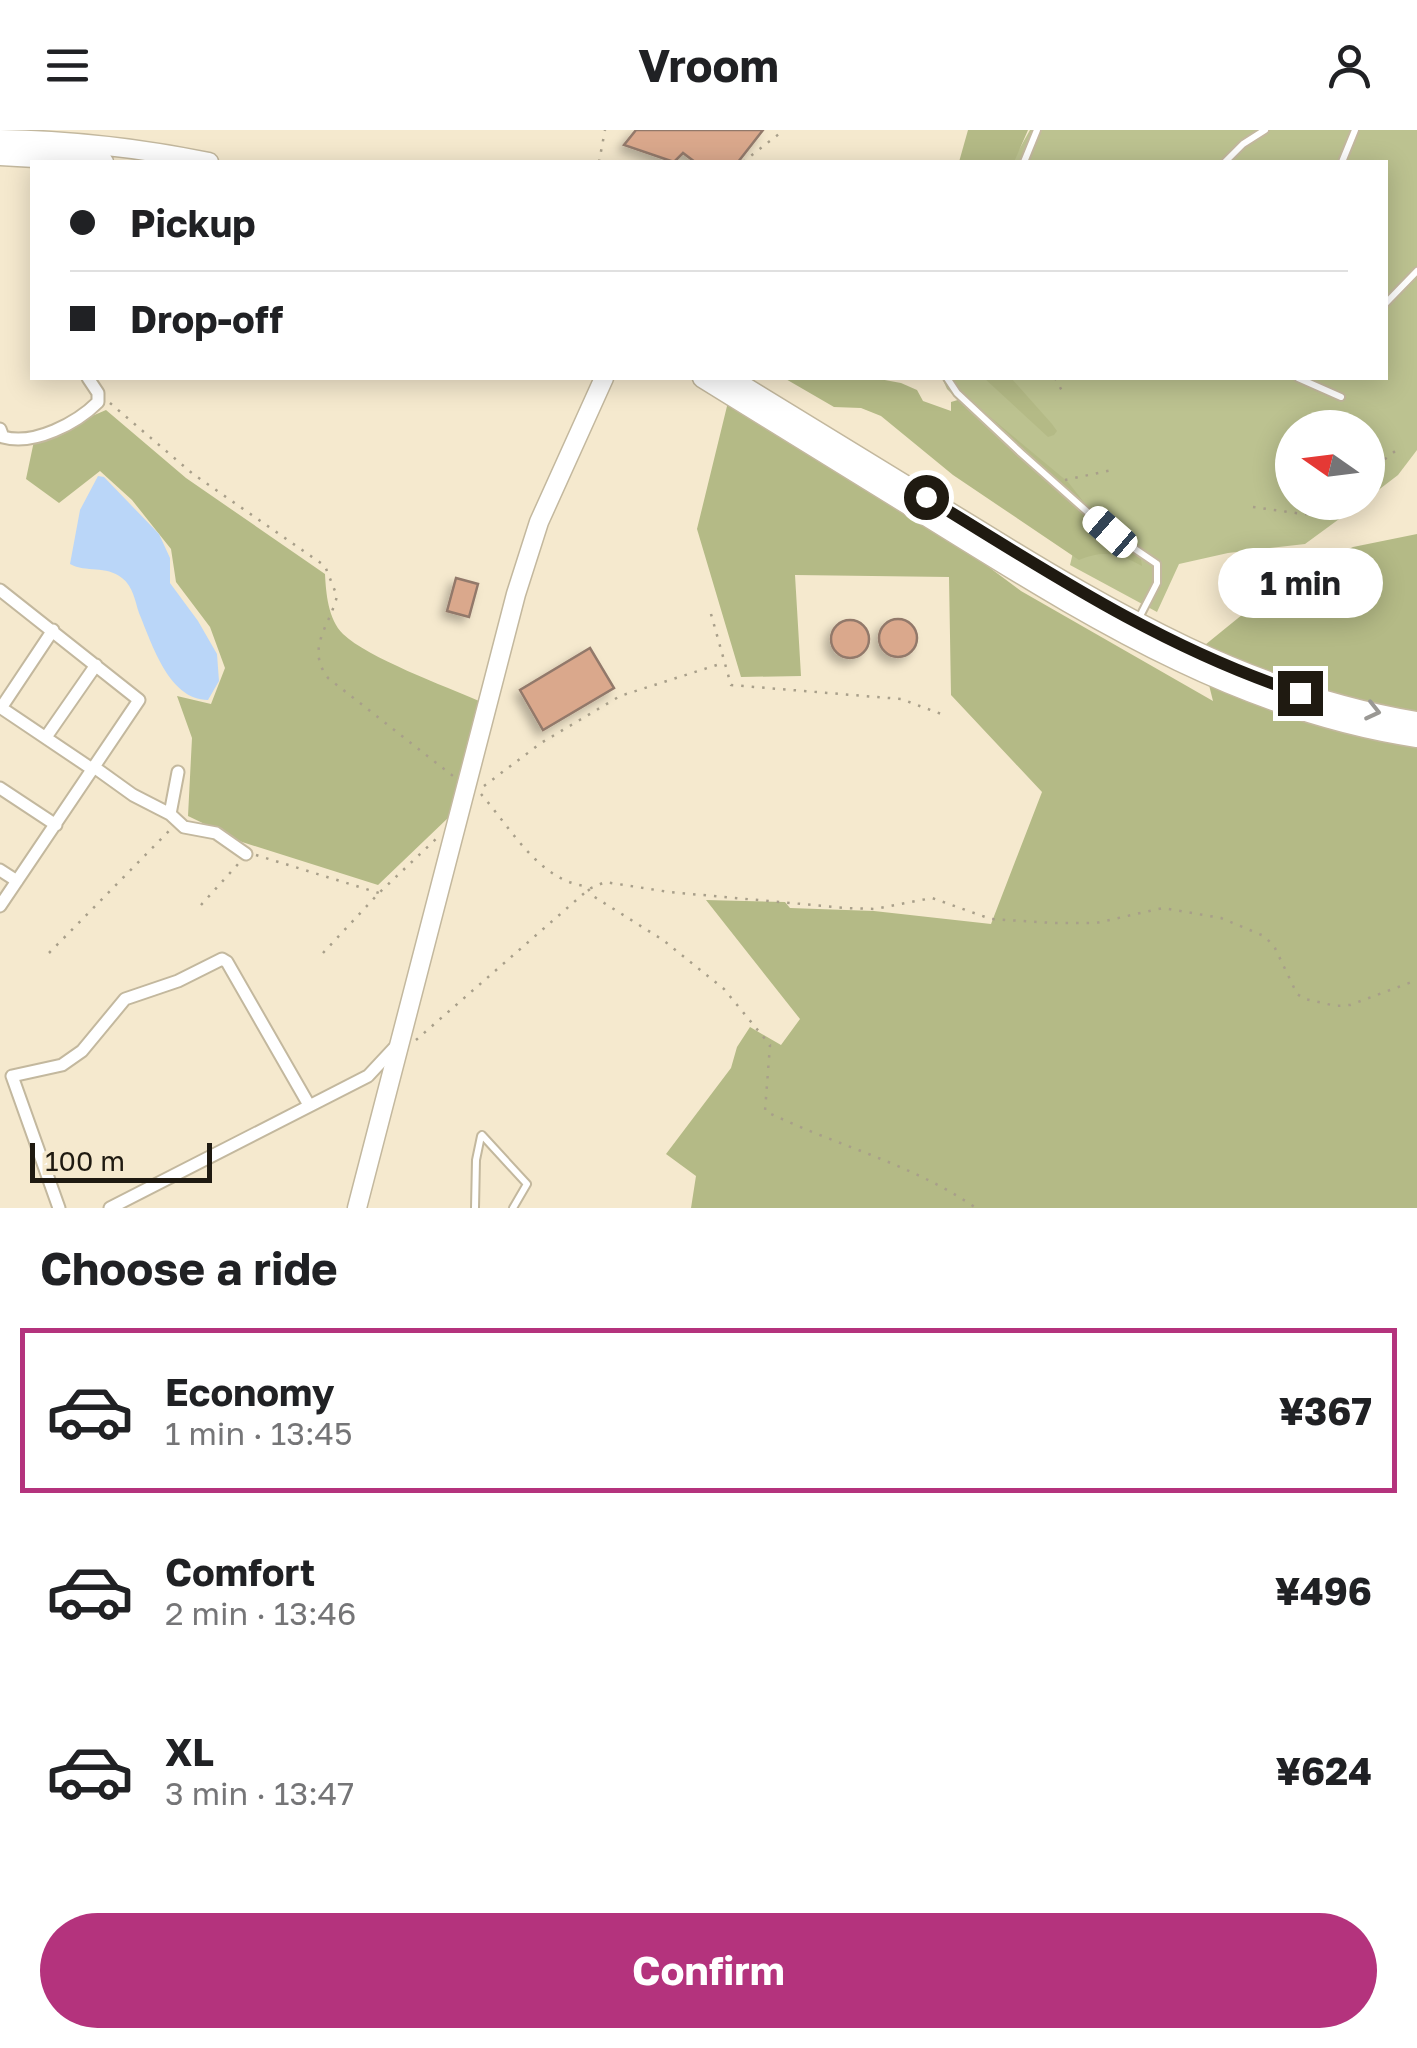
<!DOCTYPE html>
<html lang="en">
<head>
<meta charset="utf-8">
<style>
  :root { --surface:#fff; --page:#f2f2f2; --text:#202124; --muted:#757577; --line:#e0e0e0; --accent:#b4337d }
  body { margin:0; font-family:"Golos Text",sans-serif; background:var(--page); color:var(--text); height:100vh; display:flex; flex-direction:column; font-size:38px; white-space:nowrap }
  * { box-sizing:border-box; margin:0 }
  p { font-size:32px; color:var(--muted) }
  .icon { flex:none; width:55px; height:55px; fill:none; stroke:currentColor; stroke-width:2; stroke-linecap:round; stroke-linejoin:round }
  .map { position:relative; height:1078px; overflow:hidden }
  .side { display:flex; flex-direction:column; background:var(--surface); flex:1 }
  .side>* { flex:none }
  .top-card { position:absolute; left:30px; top:30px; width:1358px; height:220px; border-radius:0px; box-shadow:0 5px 25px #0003; display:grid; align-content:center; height:220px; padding:0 40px; background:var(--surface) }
  .needle { width:65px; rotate:284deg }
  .controls { position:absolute; left:1275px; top:280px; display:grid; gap:20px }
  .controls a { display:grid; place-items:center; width:110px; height:110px; border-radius:50%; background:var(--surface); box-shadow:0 5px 25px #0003; font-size:50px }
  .scale { position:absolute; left:30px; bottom:25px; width:182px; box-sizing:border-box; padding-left:10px; border:5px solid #1f1a11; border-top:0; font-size:28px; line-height:35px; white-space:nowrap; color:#1f1a11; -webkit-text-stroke:8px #f5e9ce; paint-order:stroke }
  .end { position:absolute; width:45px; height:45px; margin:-22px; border:12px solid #1f1a11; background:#fff; box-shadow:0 0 0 5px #fff }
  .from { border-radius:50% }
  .bubble { position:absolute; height:70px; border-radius:35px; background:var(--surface); box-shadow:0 5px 25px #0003; font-size:32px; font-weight:700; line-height:70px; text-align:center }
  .car { position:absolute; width:30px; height:60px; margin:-30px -15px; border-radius:12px; box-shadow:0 0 8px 2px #0007; background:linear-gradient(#fff 24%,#345 0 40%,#fff 0 76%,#345 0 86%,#fff 0) }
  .top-card b { display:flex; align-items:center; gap:35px; height:95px; font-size:38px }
  .top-card b+b { border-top:2px solid var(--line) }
  .top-card i { width:25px; height:25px; background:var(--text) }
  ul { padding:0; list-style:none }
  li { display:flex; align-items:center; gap:30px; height:165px; margin:0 20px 15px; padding:0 20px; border:5px solid transparent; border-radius:0px }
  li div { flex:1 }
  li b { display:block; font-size:38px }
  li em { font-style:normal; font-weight:700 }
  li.active { border-color:var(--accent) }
  li>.icon { width:90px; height:90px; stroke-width:1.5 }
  h2 { padding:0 40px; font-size:45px; line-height:120px }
  .cta { display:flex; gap:20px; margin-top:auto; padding:20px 40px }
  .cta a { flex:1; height:115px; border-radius:60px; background:var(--accent); color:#fff; font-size:40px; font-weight:700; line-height:115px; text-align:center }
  header { display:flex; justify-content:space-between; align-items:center; height:130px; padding:0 40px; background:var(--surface); font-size:45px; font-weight:700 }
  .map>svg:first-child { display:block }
  .green { fill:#bcc290 }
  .forest { fill:#b4ba86 }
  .water { fill:#bad6f8 }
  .building { fill:#daa88c; stroke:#92796b; stroke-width:2.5; filter:url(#shadow) }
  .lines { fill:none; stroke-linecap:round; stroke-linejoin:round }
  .lane-casing { stroke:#c3b89e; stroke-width:10 }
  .street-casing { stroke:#c3b89e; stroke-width:15 }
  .secondary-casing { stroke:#c3b89e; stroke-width:21 }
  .path { stroke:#a89f8a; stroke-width:2.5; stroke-dasharray:2.5 8; stroke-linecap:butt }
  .lane { stroke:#fff; stroke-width:6 }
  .street { stroke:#fff; stroke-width:11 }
  .secondary { stroke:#fff; stroke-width:18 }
  .oneway { stroke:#9a9894 }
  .route { stroke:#1f1a11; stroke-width:12 }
</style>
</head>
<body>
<header><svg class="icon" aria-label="menu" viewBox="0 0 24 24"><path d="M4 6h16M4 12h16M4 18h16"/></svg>Vroom<svg class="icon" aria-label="person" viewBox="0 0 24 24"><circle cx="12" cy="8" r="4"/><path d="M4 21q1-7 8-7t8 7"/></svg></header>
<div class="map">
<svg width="1417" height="1078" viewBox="0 0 1417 1078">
  <defs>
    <filter id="shadow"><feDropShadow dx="-5.5" dy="5.5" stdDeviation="5" flood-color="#0004"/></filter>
  </defs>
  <rect width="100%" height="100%" fill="#f5e9ce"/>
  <path class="green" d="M1030 0H1417V320L1398 345 1368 368V298H1292V372L1361 373 1305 414 1228 423 1179 434 1157 482 1070 435 1081 390 947 259 942 248H1385V32H1012Z"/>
  <path class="forest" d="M968 0H1028L1014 32H959Z
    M784 248H874L901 253 917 260 923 271 951 281V272L961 269 972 272 1068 352 1094 385 1141 429 1142 436C1118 423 1104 420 1079 430L953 345 881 286 861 278 834 277Z
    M984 248H1011L1052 294 1057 301 1054 305 1048 307Z
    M729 268 943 403 1021 461 1213 571 1200 519 1285 450 1353 417 1417 404V1078H691L696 1046 666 1024 731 938 737 917 750 897 781 915 800 889 706 770 785 772 790 778 874 781 991 794 1042 662 951 565 949 447 795 445 801 546 741 547 697 399Z
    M106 280 186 348 325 444C326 463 328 489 343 504 368 528 445 556 479 571L449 687 378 755 242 712 188 686 192 608 177 566 211 574 225 538 210 497 176 452 171 419 132 370 100 341 59 373 26 349 34 311Z"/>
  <path class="water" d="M98 346 104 347 159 404 170 428V453L198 491 217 524 219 551 208 570C169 570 152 514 139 483 135 471 133 456 122 448 106 435 86 443 70 434L80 380Z"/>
  <path class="building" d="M636 0H763L738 32H695L683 23 674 32 624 15Z
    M456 448 478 454 469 487 447 481Z
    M879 508a19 19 0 1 1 38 0a19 19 0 1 1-38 0Z
    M831 509a19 19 0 1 1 38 0a19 19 0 1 1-38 0Z
    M590 518 614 558 543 600 520 560Z"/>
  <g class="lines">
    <defs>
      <path id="lane" d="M1024 32 1037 0
        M1225 32 1243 14 1265 0
        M1342 32 1355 0
        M1385 174 1417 141
        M947 248 957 263 1021 323 1110 402 1157 434V453L1139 488
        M1298 248 1341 267
        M482 1005 527 1054 513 1078
        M475 1078 476 1030 481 1006"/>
      <path id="street" d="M0 299 3 307C34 316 77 293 98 272V263L88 248
        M0 460 139 570 0 776
        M0 577 92 639
        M1 578 53 500
        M46 607 96 535
        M94 637 133 665 170 684 184 697 216 703 246 724
        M0 658 56 695
        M170 684 178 642
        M0 740 17 751
        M59 1078 12 946 62 935 82 921 125 869 178 851 222 829 227 832 309 975
        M110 1078 368 946 396 916"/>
      <path id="secondary" d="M0 9C71 10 139 18 209 32
        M0 26 104 32
        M702 248C788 301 874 354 961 408 1103 496 1248 583 1417 608
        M731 248C813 298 895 348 976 398 1115 484 1253 564 1417 591
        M357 1078 516 464 539 392 604 248"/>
    </defs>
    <use href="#lane" class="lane-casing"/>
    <use href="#street" class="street-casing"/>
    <use href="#secondary" class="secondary-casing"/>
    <path class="path" d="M599 32 605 0
      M743 32 784 0
      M1055 248 1062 261
      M110 273 193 344 325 436 337 466C330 496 305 518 328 548L453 646
      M1368 342 1398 319
      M1065 350 1112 340
      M1253 377 1303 384H1312L1327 372
      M711 484 731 555 901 569 944 585
      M484 656 541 613 620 566 723 533
      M481 664C510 697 539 751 586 756L593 766 663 810 724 859 770 915 765 981C836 1016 909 1032 976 1078
      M256 725 379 763
      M201 775 239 733
      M49 823 171 699
      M323 823 379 763 438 707
      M416 910 589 759 605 752 669 762 846 778 875 779 932 768 991 789 1054 793H1096L1163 778 1221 788 1264 806 1274 816 1297 864 1305 869 1336 876 1350 875 1417 850"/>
    <use href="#lane" class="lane"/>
    <use href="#street" class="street"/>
    <use href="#secondary" class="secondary"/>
  </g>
  <defs><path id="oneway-chevron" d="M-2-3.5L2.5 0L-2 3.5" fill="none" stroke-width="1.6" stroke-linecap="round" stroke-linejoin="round" transform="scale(2.5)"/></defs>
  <use class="oneway" href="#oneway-chevron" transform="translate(1373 581) rotate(13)"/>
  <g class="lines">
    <path class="route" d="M926 367C1046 441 1164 519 1300 563"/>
  </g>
</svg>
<div class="controls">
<a><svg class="needle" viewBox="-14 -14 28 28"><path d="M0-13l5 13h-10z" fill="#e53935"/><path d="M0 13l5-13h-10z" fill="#757577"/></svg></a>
</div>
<div class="scale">100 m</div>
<i class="end from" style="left:926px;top:367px"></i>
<i class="end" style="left:1300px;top:563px"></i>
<div class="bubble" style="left:1218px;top:418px;width:165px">1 min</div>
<i class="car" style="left:1110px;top:402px;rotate:311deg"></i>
<div class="top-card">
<b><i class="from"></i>Pickup</b>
<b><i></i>Drop-off</b>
</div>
</div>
<section class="side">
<h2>Choose a ride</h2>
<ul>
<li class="active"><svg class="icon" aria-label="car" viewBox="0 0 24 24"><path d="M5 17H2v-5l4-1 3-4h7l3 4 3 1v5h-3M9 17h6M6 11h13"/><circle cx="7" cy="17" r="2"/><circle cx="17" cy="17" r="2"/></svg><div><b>Economy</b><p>1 min · 13:45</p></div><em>¥367</em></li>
<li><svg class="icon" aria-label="car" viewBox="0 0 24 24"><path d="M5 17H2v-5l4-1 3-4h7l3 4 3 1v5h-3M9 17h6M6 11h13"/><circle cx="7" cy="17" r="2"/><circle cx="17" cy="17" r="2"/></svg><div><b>Comfort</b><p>2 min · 13:46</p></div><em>¥496</em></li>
<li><svg class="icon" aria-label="car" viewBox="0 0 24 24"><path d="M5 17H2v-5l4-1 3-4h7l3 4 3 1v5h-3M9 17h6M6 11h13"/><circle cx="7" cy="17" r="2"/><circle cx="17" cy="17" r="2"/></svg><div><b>XL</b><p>3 min · 13:47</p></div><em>¥624</em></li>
</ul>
<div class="cta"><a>Confirm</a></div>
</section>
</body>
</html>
